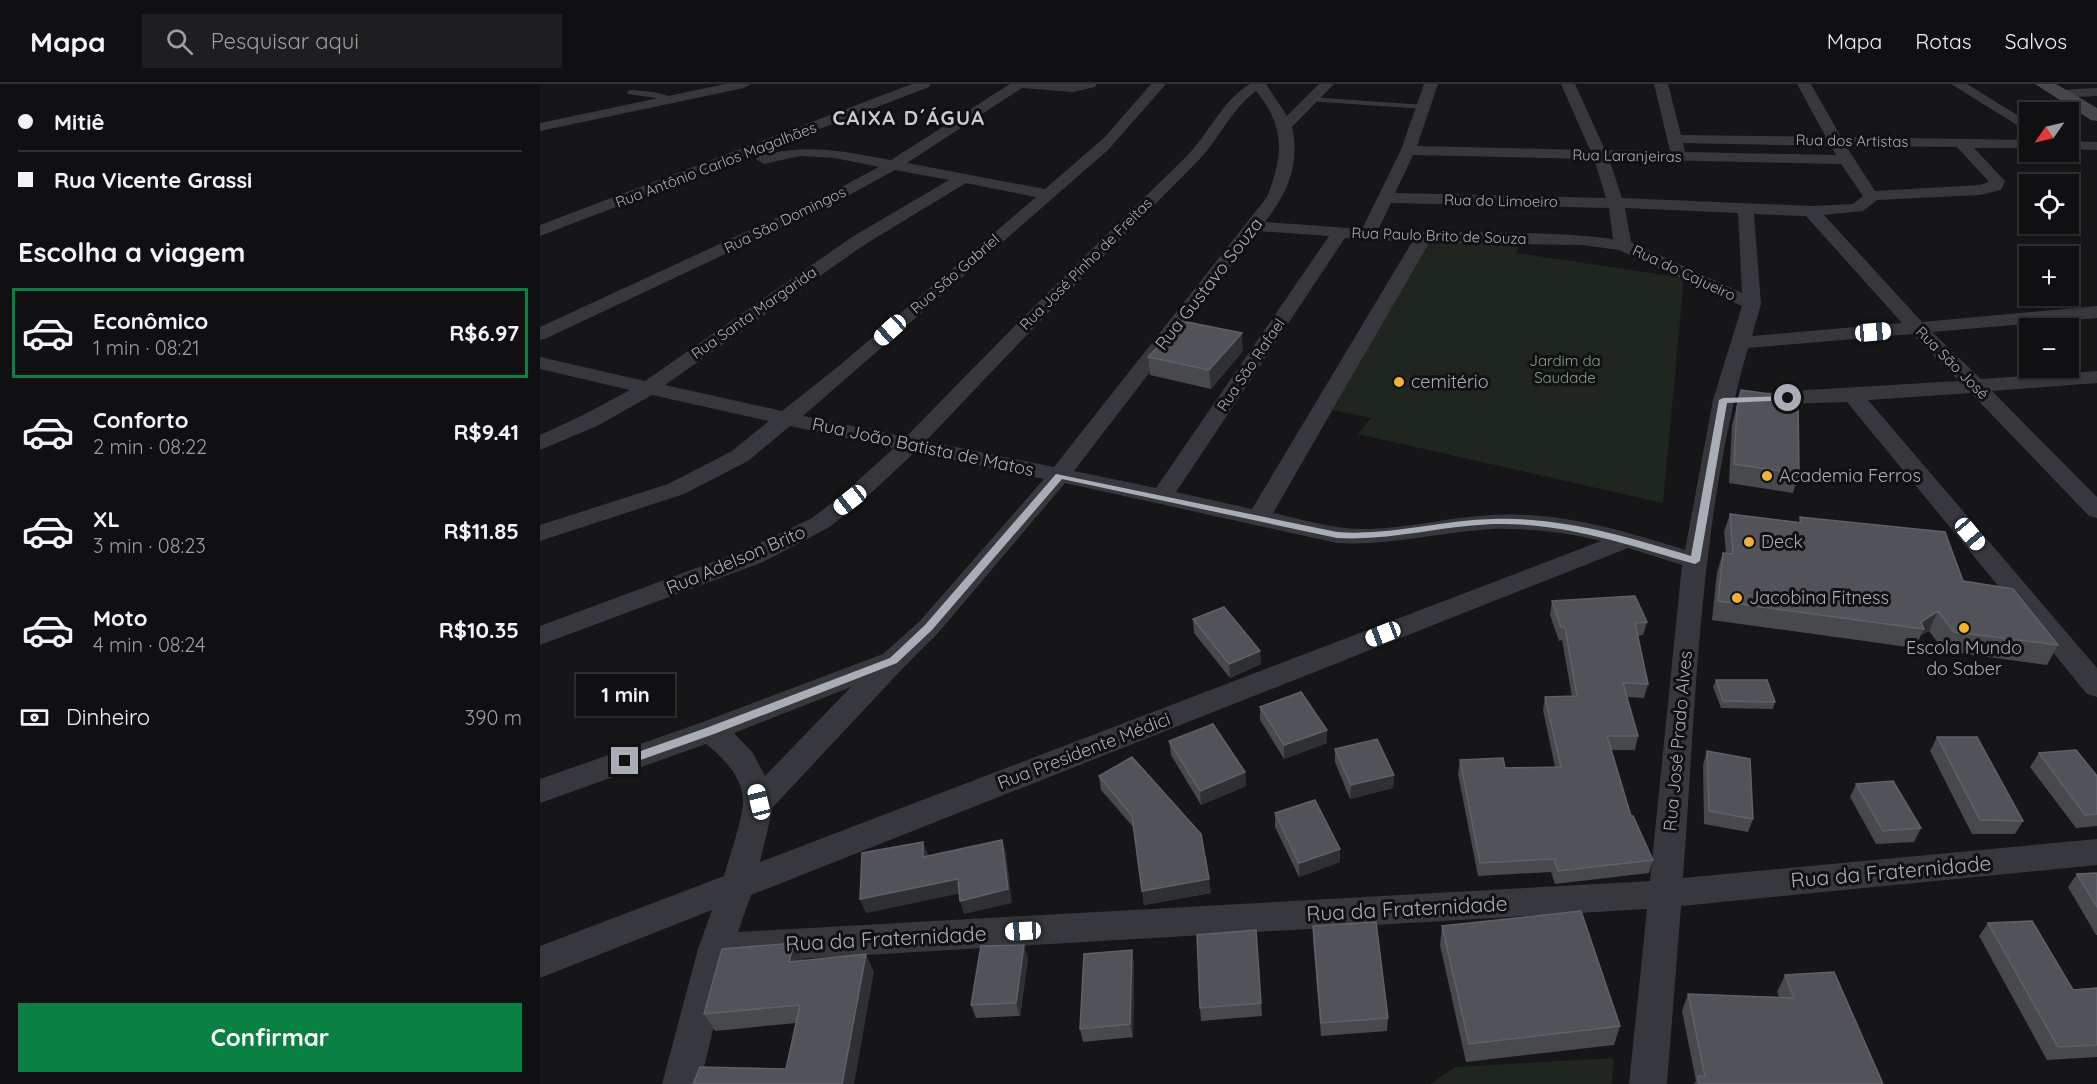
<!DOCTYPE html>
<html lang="pt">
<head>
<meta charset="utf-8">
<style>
  :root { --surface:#101012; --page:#1e1e20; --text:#f1f3f6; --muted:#9c9d9f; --line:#303032; --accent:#0b8043 }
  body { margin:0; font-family:Quicksand,sans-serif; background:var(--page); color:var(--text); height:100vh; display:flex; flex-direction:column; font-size:22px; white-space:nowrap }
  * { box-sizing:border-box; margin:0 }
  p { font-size:20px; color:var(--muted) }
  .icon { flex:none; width:33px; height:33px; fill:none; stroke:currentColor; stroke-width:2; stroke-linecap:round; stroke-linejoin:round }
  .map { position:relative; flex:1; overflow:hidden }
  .side { display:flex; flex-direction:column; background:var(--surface); width:540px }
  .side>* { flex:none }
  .guide { display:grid; align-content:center; height:132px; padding:0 18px; background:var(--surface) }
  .needle { width:39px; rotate:236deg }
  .fabs { position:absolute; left:1479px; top:18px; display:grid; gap:12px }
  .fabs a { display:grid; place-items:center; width:60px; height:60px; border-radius:0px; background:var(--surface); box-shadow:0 2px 4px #0004,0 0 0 2px var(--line); font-size:30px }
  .end { position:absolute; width:27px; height:27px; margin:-14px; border:8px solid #a8adb8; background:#111; box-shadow:0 0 0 3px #111 }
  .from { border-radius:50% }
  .bubble { position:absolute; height:42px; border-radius:0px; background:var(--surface); box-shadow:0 2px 4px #0004,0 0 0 2px var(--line); font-size:20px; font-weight:700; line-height:42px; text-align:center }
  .car { position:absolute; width:18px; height:36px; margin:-18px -9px; border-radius:8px; box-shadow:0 0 4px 2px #0007; background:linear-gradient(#fff 24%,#345 0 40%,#fff 0 76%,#345 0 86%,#fff 0) }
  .guide b { display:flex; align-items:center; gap:21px; height:57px; font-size:22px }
  .guide b+b { border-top:2px solid var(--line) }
  .guide i { width:15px; height:15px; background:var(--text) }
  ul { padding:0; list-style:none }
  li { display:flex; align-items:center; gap:18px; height:90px; margin:0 12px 9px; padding:0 6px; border:3px solid transparent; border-radius:0px }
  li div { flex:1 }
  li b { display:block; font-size:22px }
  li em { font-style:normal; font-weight:700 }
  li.active { border-color:var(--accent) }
  li>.icon { width:54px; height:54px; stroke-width:1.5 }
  h2 { padding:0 18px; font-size:27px; line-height:72px }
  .pay { display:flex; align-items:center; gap:15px; height:66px; padding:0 18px; font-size:22px }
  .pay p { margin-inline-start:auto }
  .primary-button { display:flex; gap:12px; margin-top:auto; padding:12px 18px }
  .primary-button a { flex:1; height:69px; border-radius:0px; background:var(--accent); color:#fff; font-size:24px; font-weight:700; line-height:69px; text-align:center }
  header { display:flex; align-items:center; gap:36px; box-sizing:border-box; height:84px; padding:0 30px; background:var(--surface); border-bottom:2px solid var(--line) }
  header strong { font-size:28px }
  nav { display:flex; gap:33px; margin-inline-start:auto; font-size:21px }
  .search { width:420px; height:54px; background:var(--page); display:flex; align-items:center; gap:15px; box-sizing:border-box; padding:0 21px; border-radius:0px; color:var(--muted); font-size:22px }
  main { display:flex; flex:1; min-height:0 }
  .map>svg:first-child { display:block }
  .green { fill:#1e261f }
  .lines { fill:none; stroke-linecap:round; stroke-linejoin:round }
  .lane { fill:#37383d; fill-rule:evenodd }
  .street { fill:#37383d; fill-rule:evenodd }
  .secondary { fill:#45474d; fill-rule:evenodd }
  .wall { fill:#47494d }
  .shaded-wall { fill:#2f3033 }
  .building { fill:#525359; stroke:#5f6168; stroke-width:1.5 }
  .route { fill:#a8adb8 }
  .poi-dot { fill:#f2b134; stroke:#111113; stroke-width:2 }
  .labels { text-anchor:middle; stroke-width:6; stroke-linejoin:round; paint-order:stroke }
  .far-street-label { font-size:15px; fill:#a8adb8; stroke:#111113 }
  .far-park-label { font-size:15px; fill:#7fa381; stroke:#111113 }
  .street-label { font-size:18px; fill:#a8adb8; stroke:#111113 }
  .poi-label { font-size:18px; fill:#a8adb8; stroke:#111113; text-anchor:start }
  .far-district-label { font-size:20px; font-weight:bold; letter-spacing:1.5px; fill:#c9ccd4; stroke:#111113 }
  .near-street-label { font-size:21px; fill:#a8adb8; stroke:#111113 }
</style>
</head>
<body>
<header>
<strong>Mapa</strong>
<div class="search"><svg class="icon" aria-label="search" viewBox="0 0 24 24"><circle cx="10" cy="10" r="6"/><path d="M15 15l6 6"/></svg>Pesquisar aqui</div>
<nav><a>Mapa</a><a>Rotas</a><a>Salvos</a></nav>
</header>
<main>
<section class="side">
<div class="guide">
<b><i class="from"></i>Mitiê</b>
<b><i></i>Rua Vicente Grassi</b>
</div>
<h2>Escolha a viagem</h2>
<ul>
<li class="active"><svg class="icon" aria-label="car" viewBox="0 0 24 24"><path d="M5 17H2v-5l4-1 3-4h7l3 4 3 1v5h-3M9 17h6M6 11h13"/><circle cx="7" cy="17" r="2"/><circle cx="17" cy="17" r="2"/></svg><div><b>Econômico</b><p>1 min · 08:21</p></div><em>R$6.97</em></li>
<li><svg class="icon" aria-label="car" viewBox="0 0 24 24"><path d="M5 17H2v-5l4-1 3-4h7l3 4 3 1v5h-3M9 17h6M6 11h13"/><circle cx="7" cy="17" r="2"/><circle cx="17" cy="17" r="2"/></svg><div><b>Conforto</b><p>2 min · 08:22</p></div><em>R$9.41</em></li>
<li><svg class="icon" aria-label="car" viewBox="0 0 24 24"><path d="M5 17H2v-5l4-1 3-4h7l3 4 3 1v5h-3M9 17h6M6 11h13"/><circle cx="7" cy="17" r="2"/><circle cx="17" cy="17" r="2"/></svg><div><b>XL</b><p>3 min · 08:23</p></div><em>R$11.85</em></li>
<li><svg class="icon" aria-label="car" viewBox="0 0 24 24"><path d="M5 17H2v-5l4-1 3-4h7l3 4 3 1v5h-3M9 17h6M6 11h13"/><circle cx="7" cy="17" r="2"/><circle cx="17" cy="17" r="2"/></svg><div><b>Moto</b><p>4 min · 08:24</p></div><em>R$10.35</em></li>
</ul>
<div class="pay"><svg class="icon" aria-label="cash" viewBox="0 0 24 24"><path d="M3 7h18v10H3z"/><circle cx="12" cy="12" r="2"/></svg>Dinheiro<p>390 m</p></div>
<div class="primary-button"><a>Confirmar</a></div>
</section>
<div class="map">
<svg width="1557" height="1000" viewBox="0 0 1557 1000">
  <rect width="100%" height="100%" fill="#161618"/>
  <path class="green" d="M888 159H978L977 169 1144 194 1123 419 818 350 831 334 793 326Z
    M1074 974 1072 1000H890L915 983Z"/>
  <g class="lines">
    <path class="lane" d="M91 6 114 8 140 15 136 17 88 10 87 8Z
      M770 13 885 21 889 23 885 25 767 17V13Z"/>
    <path class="street" d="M185 0H211L204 4 0 47V39Z
      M372 0H391L389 3 0 152V141Z
      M470 0H557L555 3 533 8 482 4 367 79 505 105 565 53 611 0H626L568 66 263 332 366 353C458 258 552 164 647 72 669 49 682 17 710 0H726L747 32 779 0H794L752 43C760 81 748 108 725 138L822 145 861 66 884 0H898L877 62 1050 66 1021 0H1035L1065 66 1130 67 1114 0H1128L1141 51 1286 53 1257 0H1271L1301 53 1490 56V64H1434L1465 97 1461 106 1440 111 1337 116 1323 127 1284 131 1382 238 1557 222V234L1392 248 1441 295 1557 287V299L1452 307 1557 413V434L1549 432 1431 309 1328 316 1557 584V613L1547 610 1307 318 1219 321 1212 319 1209 315 1212 311 1219 309 1419 297 1372 250 1208 264C1159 434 1156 619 1143 794L1557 755V781L1141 822 1127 1000H1089L1107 825 189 879 160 1000H122L158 865 172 826 0 894V862L184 792C189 774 203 734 203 718 204 695 183 673 166 660L0 719V695L160 639 343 570 380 537 504 395 375 368 318 421 288 444 223 478 0 561V542L205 466 272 434 302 411 354 364 250 342 208 377 144 410 0 457V441L128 400 192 367 229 337 112 311 57 342 0 366V351L41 332 90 306 0 285V273L105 297 312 153 409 96 355 86 302 115 7 254 0 256V243L290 109 339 83 295 74 260 72 224 80 216 75 219 72C270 59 301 67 351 76ZM716 7C746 43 743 72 727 113L514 383 386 357C474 263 564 171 655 80 678 58 690 26 716 7ZM1143 59 1291 62 1296 71 1145 68ZM1306 62 1417 63 1449 98 1440 101 1335 107ZM873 71 1054 75 1066 114 855 109ZM1069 75 1301 80 1323 112 1313 120 1271 122 1082 114ZM426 99 496 113 300 281 242 327 125 301 324 161ZM851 119 1069 124 1073 155C996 145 916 151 838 146ZM1085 124 1198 129 1202 209 1091 158ZM1214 130 1266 132 1362 239 1212 252 1221 220ZM718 147 789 152 616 404 534 387ZM805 154 872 158 712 425 636 408ZM889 159 1042 161 1079 166 1202 222 1173 316 1145 466C1082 446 1018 427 951 431 910 433 869 444 828 445 796 446 764 436 733 429ZM525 399 797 459C850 462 900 448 952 445 989 444 1026 448 1061 457L220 778 233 723 363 584 398 549ZM1088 464 1142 481 1110 797 198 848 211 811ZM311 603 225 692 213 669 194 649Z
      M1411 0H1427L1490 39V49Z
      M1557 4V12L1520 14 1513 10 1520 6Z
      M1528 57 1557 58V66L1528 65Z"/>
    <path class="secondary" d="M1495 0H1516L1557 24V37L1551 36Z"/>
  </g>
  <path class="wall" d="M703 267 671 305 610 291 608 273Z
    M1201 306 1259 390 1253 409 1189 399 1192 341Z
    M1190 430 1259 438 1260 433 1423 497 1518 561 1507 581 1404 567 1389 547 1381 551 1375 564 1172 536 1177 488 1183 469H1186L1184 448Z
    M1012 517 1107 538 1103 551 1097 552 1108 600 1104 614 1087 613 1098 652 1095 666H1071L1091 732 1113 776 1109 789 1015 800 1011 788 938 792 918 690 920 676 965 684 1015 683 1003 626 1005 613H1032L1022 556 1019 557 1010 531Z
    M653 535 721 580 690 594 654 549Z
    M1176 596 1235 618 1233 625 1181 624 1173 603Z
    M720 623 787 646V659L744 675 720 636Z
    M1397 653 1483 737 1475 750H1432L1390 667Z
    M629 657 705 688 706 702 661 721 631 671Z
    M795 665 854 691 853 704 810 715 795 678Z
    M1167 667 1213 735 1208 748 1164 740 1163 681Z
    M1499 669 1557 692V742L1536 744 1490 683Z
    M559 692 671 809 604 821 594 744 561 706Z
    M1316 700 1381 744 1374 758 1336 760 1310 713Z
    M735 729 800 778 759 793 735 743Z
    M1557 789V851H1556L1528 803 1537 790Z
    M1448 839 1533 906 1557 904V973L1507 976 1439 852Z
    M773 842 848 934 847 947 781 952 773 855Z
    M902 842 1080 942 1074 961 926 978 900 861Z
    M716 846 722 932 661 937 660 924Z
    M254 859 263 876 334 888 246 985 256 939 175 947 164 930Z
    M488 874 480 932 436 934 431 921Z
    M594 879 593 953 543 958 540 945Z
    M1245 891 1343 1000H1154L1156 997 1142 927 1148 910 1239 913 1237 908Z"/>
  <path class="shaded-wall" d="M702 249 703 267 671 305 669 286Z
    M1398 527 1389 547 1381 551 1384 545 1381 538Z
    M720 567 721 580 690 594 689 580Z
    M787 646V659L744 675V661Z
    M705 688 706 702 661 721 660 707Z
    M854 691 853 704 810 715 811 701Z
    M462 756 466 769 472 819 424 830 420 817Z
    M383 758 388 771V787L383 773Z
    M800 765V778L759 793V779Z
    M418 795 422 809 326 829 320 815Z
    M669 795 671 809 604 821 602 807Z
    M254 859 263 877 249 878Z
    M484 861 488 874 480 932 476 919Z
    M592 866 594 879 593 953 590 940Z
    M326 870 334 888 314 1000H302Z"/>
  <path class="building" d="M642 237 702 249 669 286 608 273Z
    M1201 306 1258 314 1259 390 1194 380 1197 323Z
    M1190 430 1261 439 1260 433 1405 448 1423 497 1473 505 1518 561 1414 548 1398 527 1381 538 1384 545 1178 517 1183 469 1193 470Z
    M1095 512 1107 538 1095 539 1108 600 1083 599 1098 652H1067L1091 732H1093L1113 776 1018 787 1014 775 940 779 920 676 963 674 965 684 1021 683 1005 613 1037 612 1025 543H1021L1012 517Z
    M684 523 720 567 689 580 653 535Z
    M1176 596H1227L1235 618 1183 617Z
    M761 608 787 646 744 661 720 623Z
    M673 640 705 688 660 707 629 657Z
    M1397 653H1437L1483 737 1440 736Z
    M837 655 854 691 811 701 795 665Z
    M1536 666 1557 692V730L1545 731 1499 669Z
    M1167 667 1210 675 1213 735 1169 727Z
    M592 673 661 750 669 795 602 807 592 732 559 692Z
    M1353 697 1381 744 1343 747 1316 700Z
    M775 716 800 765 759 779 735 729Z
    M462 756 468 805 420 817 418 795 320 815 322 769 383 758V773Z
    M1557 789V823L1537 790Z
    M1041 827 1080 942 929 960 902 842Z
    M1492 837 1533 906 1557 904V961L1518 963 1448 839Z
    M836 838 848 934 781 939 773 842Z
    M716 846 721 919 660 924 657 851Z
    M254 859 249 878 326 870 302 1000H153L160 983 246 985 260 921 164 930 182 865Z
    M484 861 476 919 431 921 441 862Z
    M592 866 590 940 540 945 544 870Z
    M1294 888 1343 1000H1159L1158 992H1165L1148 910 1254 914 1245 891Z"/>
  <path class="route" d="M1248 312H1251V316L1187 319 1160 477 1155 480C1088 461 1024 438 953 440 900 442 850 457 797 454L522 395 392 546 357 579 174 650 89 680H81L79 677 81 674 166 644 350 574 385 541 516 390 797 448C850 452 901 436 953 435 1022 433 1086 452 1151 472L1179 316 1183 314Z"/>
  <g class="poi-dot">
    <circle cx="859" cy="298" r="6"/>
    <circle cx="1227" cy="392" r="6"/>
    <circle cx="1209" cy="458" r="6"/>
    <circle cx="1197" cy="514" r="6"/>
    <circle cx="1424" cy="544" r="6"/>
  </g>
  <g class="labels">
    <g class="far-street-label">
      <text transform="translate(1312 57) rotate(1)" y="5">Rua dos Artistas</text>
      <text transform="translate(1087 72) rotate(1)" y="5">Rua Laranjeiras</text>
      <text transform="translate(176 81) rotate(-21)" y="5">Rua Antônio Carlos Magalhães</text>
      <text transform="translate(961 117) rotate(1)" y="5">Rua do Limoeiro</text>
      <text transform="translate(245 136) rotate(-26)" y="5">Rua São Domingos</text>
      <text transform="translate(899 152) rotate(2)" y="5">Rua Paulo Brito de Souza</text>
      <text transform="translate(546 180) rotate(-45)" y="5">Rua José Pinho de Freitas</text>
      <text transform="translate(1144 189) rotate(25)" y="5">Rua do Cajueiro</text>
      <text transform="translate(415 190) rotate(-41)" y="5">Rua São Gabriel</text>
      <text transform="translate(214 229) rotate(-35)" y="5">Rua Santa Margarida</text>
      <text transform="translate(1412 279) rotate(45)" y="5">Rua São José</text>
      <text transform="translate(711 281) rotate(-56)" y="5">Rua São Rafael</text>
    </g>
    <g class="far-park-label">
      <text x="1025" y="282">Jardim da<tspan x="1025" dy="17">Saudade</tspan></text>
    </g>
    <g class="street-label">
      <text transform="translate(669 200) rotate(-52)" y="6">Rua Gustavo Souza</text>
      <text transform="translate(383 363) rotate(12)" y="6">Rua João Batista de Matos</text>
      <text transform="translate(196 476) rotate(-23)" y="6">Rua Adelson Brito</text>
      <text transform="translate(1138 657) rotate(-85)" y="6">Rua José Prado Alves</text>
      <text transform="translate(544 667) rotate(-21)" y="6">Rua Presidente Médici</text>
    </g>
    <g class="poi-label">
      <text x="871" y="304">cemitério</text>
      <text x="1239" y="398">Academia Ferros</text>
      <text x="1221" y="464">Deck</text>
      <text x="1209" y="520">Jacobina Fitness</text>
      <text x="1424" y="570" text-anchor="middle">Escola Mundo<tspan x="1424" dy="21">do Saber</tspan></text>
    </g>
    <g class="far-district-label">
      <text x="369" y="41">CAIXA D´ÁGUA</text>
    </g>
    <g class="near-street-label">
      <text transform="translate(1351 788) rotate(-5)" y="7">Rua da Fraternidade</text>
      <text transform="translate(867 825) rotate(-3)" y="7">Rua da Fraternidade</text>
      <text transform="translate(346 855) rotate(-3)" y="7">Rua da Fraternidade</text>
    </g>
  </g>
</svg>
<div class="fabs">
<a><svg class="needle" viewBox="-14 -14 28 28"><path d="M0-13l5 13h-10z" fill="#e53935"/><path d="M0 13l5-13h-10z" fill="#9c9d9f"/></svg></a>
<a><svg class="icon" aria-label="locate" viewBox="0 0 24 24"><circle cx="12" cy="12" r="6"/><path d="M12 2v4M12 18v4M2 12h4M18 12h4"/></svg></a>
<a>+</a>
<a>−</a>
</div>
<i class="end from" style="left:1248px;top:314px"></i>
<i class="end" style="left:85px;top:677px"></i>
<div class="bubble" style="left:36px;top:590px;width:99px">1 min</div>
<i class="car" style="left:350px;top:246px;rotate:228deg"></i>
<i class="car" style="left:1333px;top:248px;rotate:85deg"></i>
<i class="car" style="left:310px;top:416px;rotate:232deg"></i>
<i class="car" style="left:1430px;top:450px;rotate:140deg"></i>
<i class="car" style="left:843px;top:550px;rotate:249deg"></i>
<i class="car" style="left:219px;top:718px;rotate:346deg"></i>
<i class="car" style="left:483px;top:847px;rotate:267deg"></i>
</div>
</main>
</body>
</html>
